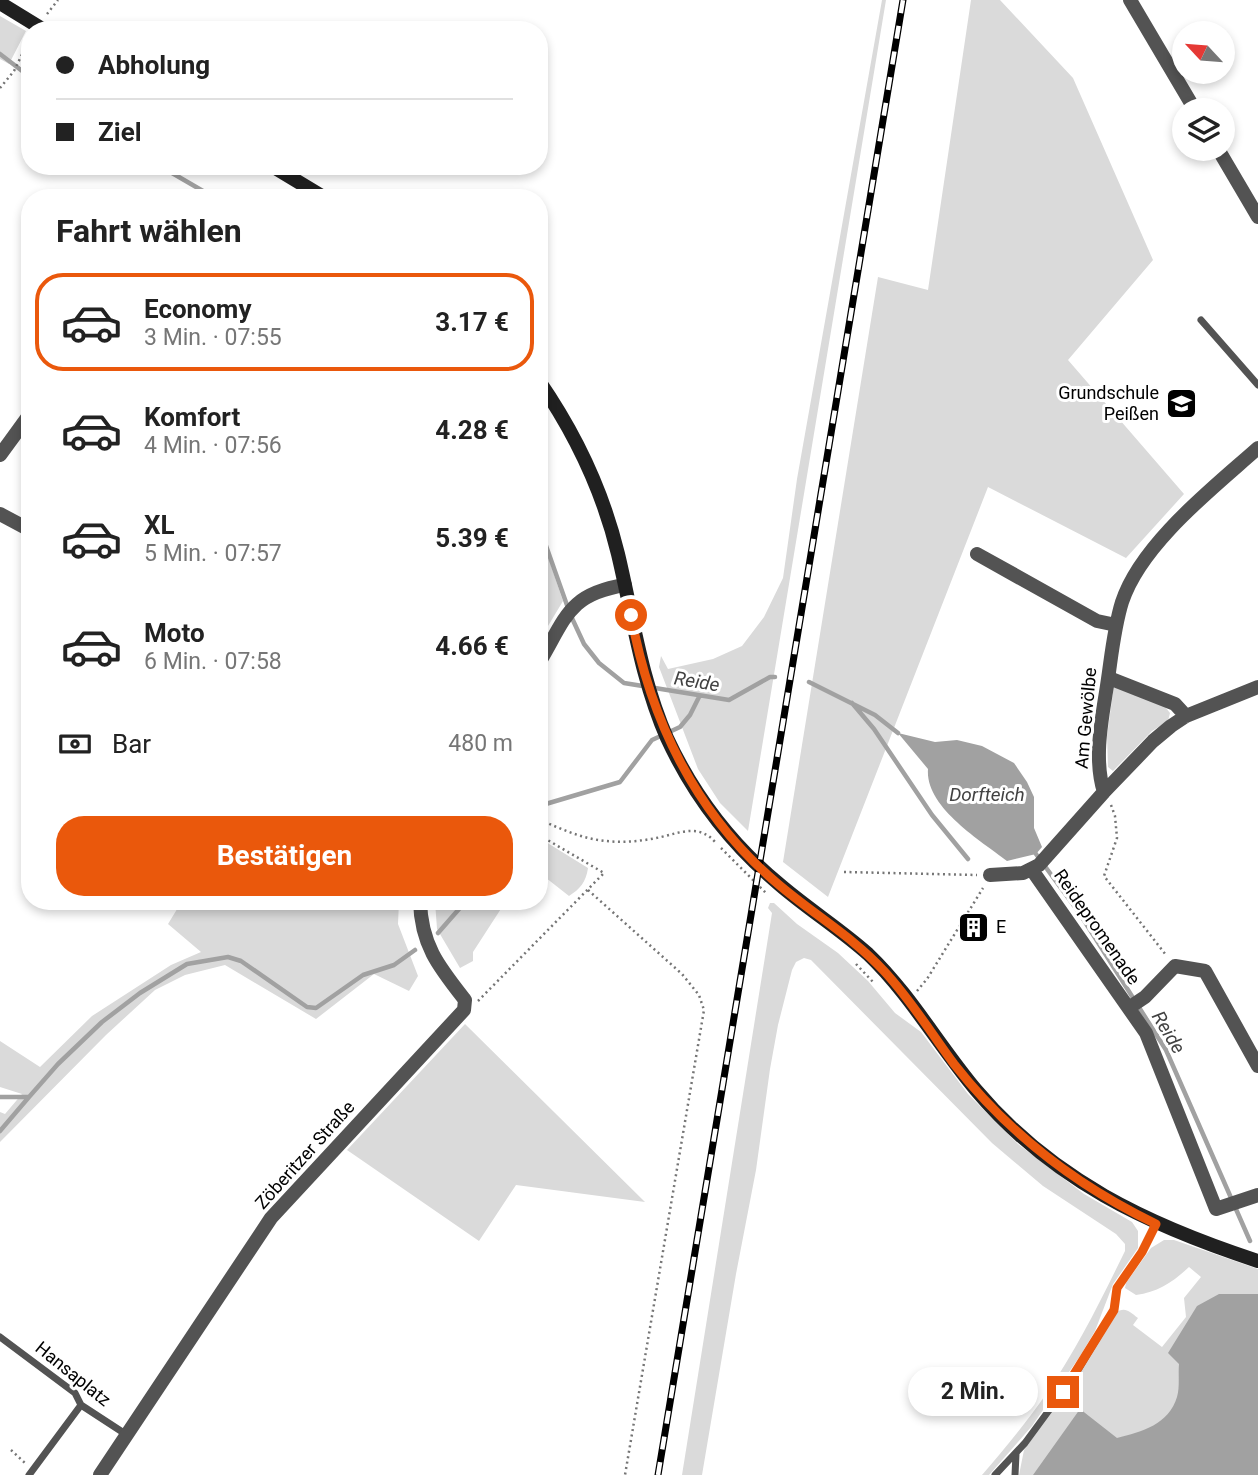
<!DOCTYPE html>
<html lang="de">
<head>
<meta charset="utf-8">
<style>
  :root { --surface:#fff; --page:#f2f2f2; --text:#222; --muted:#767676; --line:#e0e0e0; --accent:#ea580c }
  body { margin:0; font-family:Roboto,sans-serif; background:var(--page); color:var(--text); height:100vh; display:flex; flex-direction:column; font-size:26px; white-space:nowrap }
  * { box-sizing:border-box; margin:0 }
  p { font-size:23px; color:var(--muted) }
  .icon { flex:none; width:38px; height:38px; fill:none; stroke:currentColor; stroke-width:2; stroke-linecap:round; stroke-linejoin:round }
  .map { position:relative; flex:1; overflow:hidden }
  .details { position:absolute; left:21px; top:189px; width:527px; height:721px; display:flex; flex-direction:column; background:var(--surface); border-radius:28px; box-shadow:0 4px 10px #0003 }
  .details>* { flex:none }
  .hud { position:absolute; left:21px; top:21px; width:527px; height:154px; border-radius:28px; box-shadow:0 4px 10px #0003; display:grid; align-content:center; height:154px; padding:0 35px; background:var(--surface) }
  .needle { width:46px; rotate:296deg }
  .tools { position:absolute; left:1172px; top:21px; display:grid; gap:14px }
  .tools a { display:grid; place-items:center; width:63px; height:63px; border-radius:50%; background:var(--surface); box-shadow:0 4px 10px #0003; font-size:35px }
  .end { position:absolute; width:32px; height:32px; margin:-16px; border:9px solid #ea580c; background:#fff; box-shadow:0 0 0 4px #fff }
  .from { border-radius:50% }
  .bubble { position:absolute; height:49px; border-radius:24px; background:var(--surface); box-shadow:0 4px 10px #0003; font-size:23px; font-weight:700; line-height:49px; text-align:center }
  .hud b { display:flex; align-items:center; gap:24px; height:66px; font-size:26px }
  .hud b+b { border-top:2px solid var(--line) }
  .hud i { width:18px; height:18px; background:var(--text) }
  ul { padding:0; list-style:none }
  li { display:flex; align-items:center; gap:21px; height:98px; margin:0 14px 10px; padding:0 21px; border:4px solid transparent; border-radius:28px }
  li div { flex:1 }
  li b { display:block; font-size:26px }
  li em { font-style:normal; font-weight:700 }
  li.selected { border-color:var(--accent) }
  li>.icon { width:63px; height:63px; stroke-width:1.5 }
  h2 { padding:0 35px; font-size:32px; line-height:84px }
  .pay { display:flex; align-items:center; gap:18px; height:77px; padding:0 35px; font-size:26px }
  .pay p { margin-inline-start:auto }
  .button { display:flex; gap:14px; margin-top:auto; padding:14px 35px }
  .button a { flex:1; height:80px; border-radius:28px; background:var(--accent); color:#fff; font-size:28px; font-weight:700; line-height:80px; text-align:center }
  .map>svg:first-child { display:block }
  .green { fill:#dadada }
  .water { fill:#a1a1a1 }
  .lines { fill:none; stroke-linecap:round; stroke-linejoin:round }
  .stream { stroke:#a1a1a1; stroke-width:4.5 }
  .path { stroke:#757575; stroke-width:2.5; stroke-dasharray:2 3.5; stroke-linecap:butt }
  .lane { stroke:#535353; stroke-width:7 }
  .street { stroke:#535353; stroke-width:14 }
  .secondary { stroke:#202020; stroke-width:14 }
  .rail-casing { stroke:#000; stroke-width:7 }
  .rail { stroke:#fff; stroke-width:4.5; stroke-dasharray:13; stroke-linecap:butt }
  .route { stroke:#ea580c; stroke-width:9 }
  .labels { text-anchor:middle; stroke-width:6; stroke-linejoin:round; paint-order:stroke }
  .poi-label { font-size:18px; fill:#000; stroke:#fff; text-anchor:end }
  .street-label { font-size:18px; fill:#000; stroke:#fff }
  .water-label { font-size:19px; font-style:italic; fill:#424242; stroke:#fff }
</style>
</head>
<body>
<div class="map">
<svg width="1258" height="1475" viewBox="0 0 1258 1475">
  <rect width="100%" height="100%" fill="#fff"/>
  <path class="green" d="M882 0H886L748 831 720 803 698 769 659 667 661 656 668 669 713 659 742 646 764 617 783 578 797 479Z
    M971 0H1000L1073 78 1153 260 1068 360 1184 494 1126 558 988 487 828 897 783 862 878 277 928 290Z
    M0 16 26 31 9 64 0 59Z
    M539 531 563 601 539 641Z
    M1114 685 1162 703 1170 713 1168 721 1152 731 1113 771 1108 767 1107 736Z
    M541 839 588 868C586 882 580 889 569 896L541 874 539 876V840Z
    M182 901H399L398 924 418 976 409 991 374 974 316 1019 225 965 185 975 155 990 106 1035 0 1142V1112L5 1114 22 1094 0 1087V1041L40 1067 92 1016 171 965 201 952 168 924Z
    M435 901H506L473 952V961L460 968 437 929Z
    M770 903H774L797 924 838 953 868 981 895 1013 921 1032 968 1094 1018 1144 1084 1194 1132 1222 1138 1231V1248L1113 1284 1095 1331 1080 1356 1032 1426 989 1475H982C1004 1449 1027 1422 1046 1394 1077 1349 1101 1300 1125 1251V1244L1116 1234 1043 1186 992 1143 811 960 804 958 796 962 792 970 778 1025 770 1069 756 1170 736 1274 702 1475H682L772 913 768 908Z
    M465 1024 645 1202 516 1185 479 1241 347 1150Z
    M1164 1240H1174L1258 1269V1300L1181 1380 1177 1404 1166 1423 1038 1475H1019L1024 1450 1073 1384 1115 1313C1125 1306 1129 1311 1138 1318L1133 1325 1162 1347 1186 1317 1184 1298 1201 1277 1189 1267C1173 1282 1158 1292 1136 1295L1125 1288 1126 1283 1151 1248Z"/>
  <path class="water" d="M898 733 935 742 957 740 982 746 1014 763 1027 782 1034 797V828L1042 847 1036 854 1007 861C980 840 925 807 928 769Z
    M1219 1294H1258V1475H1033L1080 1409 1117 1438C1142 1432 1169 1424 1177 1397 1180 1387 1178 1374 1179 1364L1168 1353 1197 1306Z"/>
  <g class="lines">
    <path class="stream" d="M0 54 30 77
      M160 166 215 198
      M539 526 568 608
      M571 616 584 644 599 663 624 683 729 700 770 677H775
      M809 682 875 715 898 733
      M852 703 874 729 932 815 968 859
      M539 806 620 782 652 740 680 727 690 715 699 697
      M1036 854 1080 914 1166 1050 1250 1241
      M438 933 466 901
      M0 1097H29L58 1064 102 1022 140 993 187 964 228 957 241 961 307 1007 316 1008 363 975 394 965 415 950
      M0 1131 29 1097"/>
    <path class="path" d="M47 14 58 0
      M0 88 14 71 30 38
      M1111 805 1115 816 1117 838 1104 876 1166 955
      M539 822 543 821C563 830 584 839 606 841 624 843 643 841 661 837 682 832 700 824 716 843
      M721 848 766 893
      M844 872 977 875
      M588 890 682 974 699 995 704 1010 625 1475
      M856 964 873 982
      M917 991 927 979 983 888
      M478 1001 604 873 539 835
      M11 1450 25 1463"/>
    <path class="lane" d="M1201 320 1258 385
      M0 1337 75 1393 81 1405 127 1435
      M29 1475 81 1405
      M995 1475 1025 1443 1075 1375 1114 1310 1117 1288 1142 1252 1156 1224
      M1015 1475 1016 1454"/>
    <path class="street" d="M1130 0 1195 110
      M1218 149 1258 217
      M0 455 30 414
      M0 514 30 530
      M977 554 1097 621 1116 625
      M539 663C566 618 568 594 625 585
      M1109 678 1175 704 1186 716
      M1104 792C1094 761 1101 723 1106 692 1111 662 1113 631 1122 602 1141 544 1213 488 1258 448
      M1032 870 1146 1033 1216 1209 1258 1195
      M990 875 1023 873 1039 865 1104 792 1153 741 1171 726 1186 716 1258 687
      M1130 1007 1145 997 1175 966 1205 971 1258 1066
      M100 1475 271 1218 464 1010 465 1000C439 967 421 945 420 901"/>
    <path class="secondary" d="M0 3 44 30
      M272 166 325 198
      M539 381C575 433 603 492 618 554 633 617 641 679 667 738 693 794 732 845 779 884 808 909 840 929 868 954 910 994 939 1046 976 1090 1052 1180 1148 1225 1258 1261"/>
    <defs>
      <path id="rail" d="M658 1475 903 0"/>
    </defs>
    <use href="#rail" class="rail-casing"/>
    <use href="#rail" class="rail"/>
  </g>
  <g class="lines">
    <path class="route" d="M631 615C650 720 696 815 778 884 813 914 853 937 884 971 911 1000 931 1033 954 1064 1008 1133 1077 1186 1156 1224L1142 1252 1117 1288 1114 1310 1063 1392"/>
  </g>
  <defs>
    <symbol id="school-square" viewBox="-11 -11 22 22"><rect x="-9" y="-9" width="18" height="18" rx="4" fill="#000" stroke="#fff"/><path d="M0-5L7-2L0 1L-7-2ZM-4 1L0 2.5L4 1V4Q0 6-4 4Z" fill="#fff"/></symbol>
    <symbol id="building-square" viewBox="-11 -11 22 22"><rect x="-9" y="-9" width="18" height="18" rx="4" fill="#000" stroke="#fff"/><path d="M-4-6H4V6H1V3H-1V6H-4ZM-2.5-4.3h1.7v1.8h-1.7ZM.8-4.3h1.7v1.8H.8ZM-2.5-1h1.7V.8h-1.7ZM.8-1h1.7V.8H.8Z" fill="#fff"/></symbol>
  </defs>
  <g fill-rule="evenodd">
    <use href="#school-square" x="1164" y="386" width="35" height="35"/>
    <use href="#building-square" x="956" y="910" width="35" height="35"/>
  </g>
  <g class="labels">
    <g class="poi-label">
      <text x="1159" y="399">Grundschule<tspan x="1159" dy="21">Peißen</tspan></text>
      <text x="996" y="933" text-anchor="start">E</text>
    </g>
    <g class="street-label">
      <text transform="translate(1086 718) rotate(-85)" y="6">Am Gewölbe</text>
      <text transform="translate(1097 927) rotate(55)" y="6">Reidepromenade</text>
      <text transform="translate(305 1155) rotate(-48)" y="6">Zöberitzer Straße</text>
      <text transform="translate(73 1374) rotate(39)" y="6">Hansaplatz</text>
    </g>
    <g class="water-label">
      <text transform="translate(697 681) rotate(9)" y="7">Reide</text>
      <text x="987" y="801">Dorfteich</text>
      <text transform="translate(1169 1032) rotate(59)" y="7">Reide</text>
    </g>
  </g>
</svg>
<div class="tools">
<a><svg class="needle" viewBox="-14 -14 28 28"><path d="M0-13l5 13h-10z" fill="#e53935"/><path d="M0 13l5-13h-10z" fill="#767676"/></svg></a>
<a><svg class="icon" aria-label="layers" viewBox="0 0 24 24"><path d="M12 4l9 5-9 5-9-5zM3 14l9 5 9-5"/></svg></a>
</div>
<i class="end from" style="left:631px;top:615px"></i>
<i class="end" style="left:1063px;top:1392px"></i>
<div class="bubble" style="left:908px;top:1367px;width:130px">2 Min.</div>
<div class="hud">
<b><i class="from"></i>Abholung</b>
<b><i></i>Ziel</b>
</div>
<section class="details">
<h2>Fahrt wählen</h2>
<ul>
<li class="selected"><svg class="icon" aria-label="car" viewBox="0 0 24 24"><path d="M5 17H2v-5l4-1 3-4h7l3 4 3 1v5h-3M9 17h6M6 11h13"/><circle cx="7" cy="17" r="2"/><circle cx="17" cy="17" r="2"/></svg><div><b>Economy</b><p>3 Min. · 07:55</p></div><em>3.17 €</em></li>
<li><svg class="icon" aria-label="car" viewBox="0 0 24 24"><path d="M5 17H2v-5l4-1 3-4h7l3 4 3 1v5h-3M9 17h6M6 11h13"/><circle cx="7" cy="17" r="2"/><circle cx="17" cy="17" r="2"/></svg><div><b>Komfort</b><p>4 Min. · 07:56</p></div><em>4.28 €</em></li>
<li><svg class="icon" aria-label="car" viewBox="0 0 24 24"><path d="M5 17H2v-5l4-1 3-4h7l3 4 3 1v5h-3M9 17h6M6 11h13"/><circle cx="7" cy="17" r="2"/><circle cx="17" cy="17" r="2"/></svg><div><b>XL</b><p>5 Min. · 07:57</p></div><em>5.39 €</em></li>
<li><svg class="icon" aria-label="car" viewBox="0 0 24 24"><path d="M5 17H2v-5l4-1 3-4h7l3 4 3 1v5h-3M9 17h6M6 11h13"/><circle cx="7" cy="17" r="2"/><circle cx="17" cy="17" r="2"/></svg><div><b>Moto</b><p>6 Min. · 07:58</p></div><em>4.66 €</em></li>
</ul>
<div class="pay"><svg class="icon" aria-label="cash" viewBox="0 0 24 24"><path d="M3 7h18v10H3z"/><circle cx="12" cy="12" r="2"/></svg>Bar<p>480 m</p></div>
<div class="button"><a>Bestätigen</a></div>
</section>
</div>
</body>
</html>
